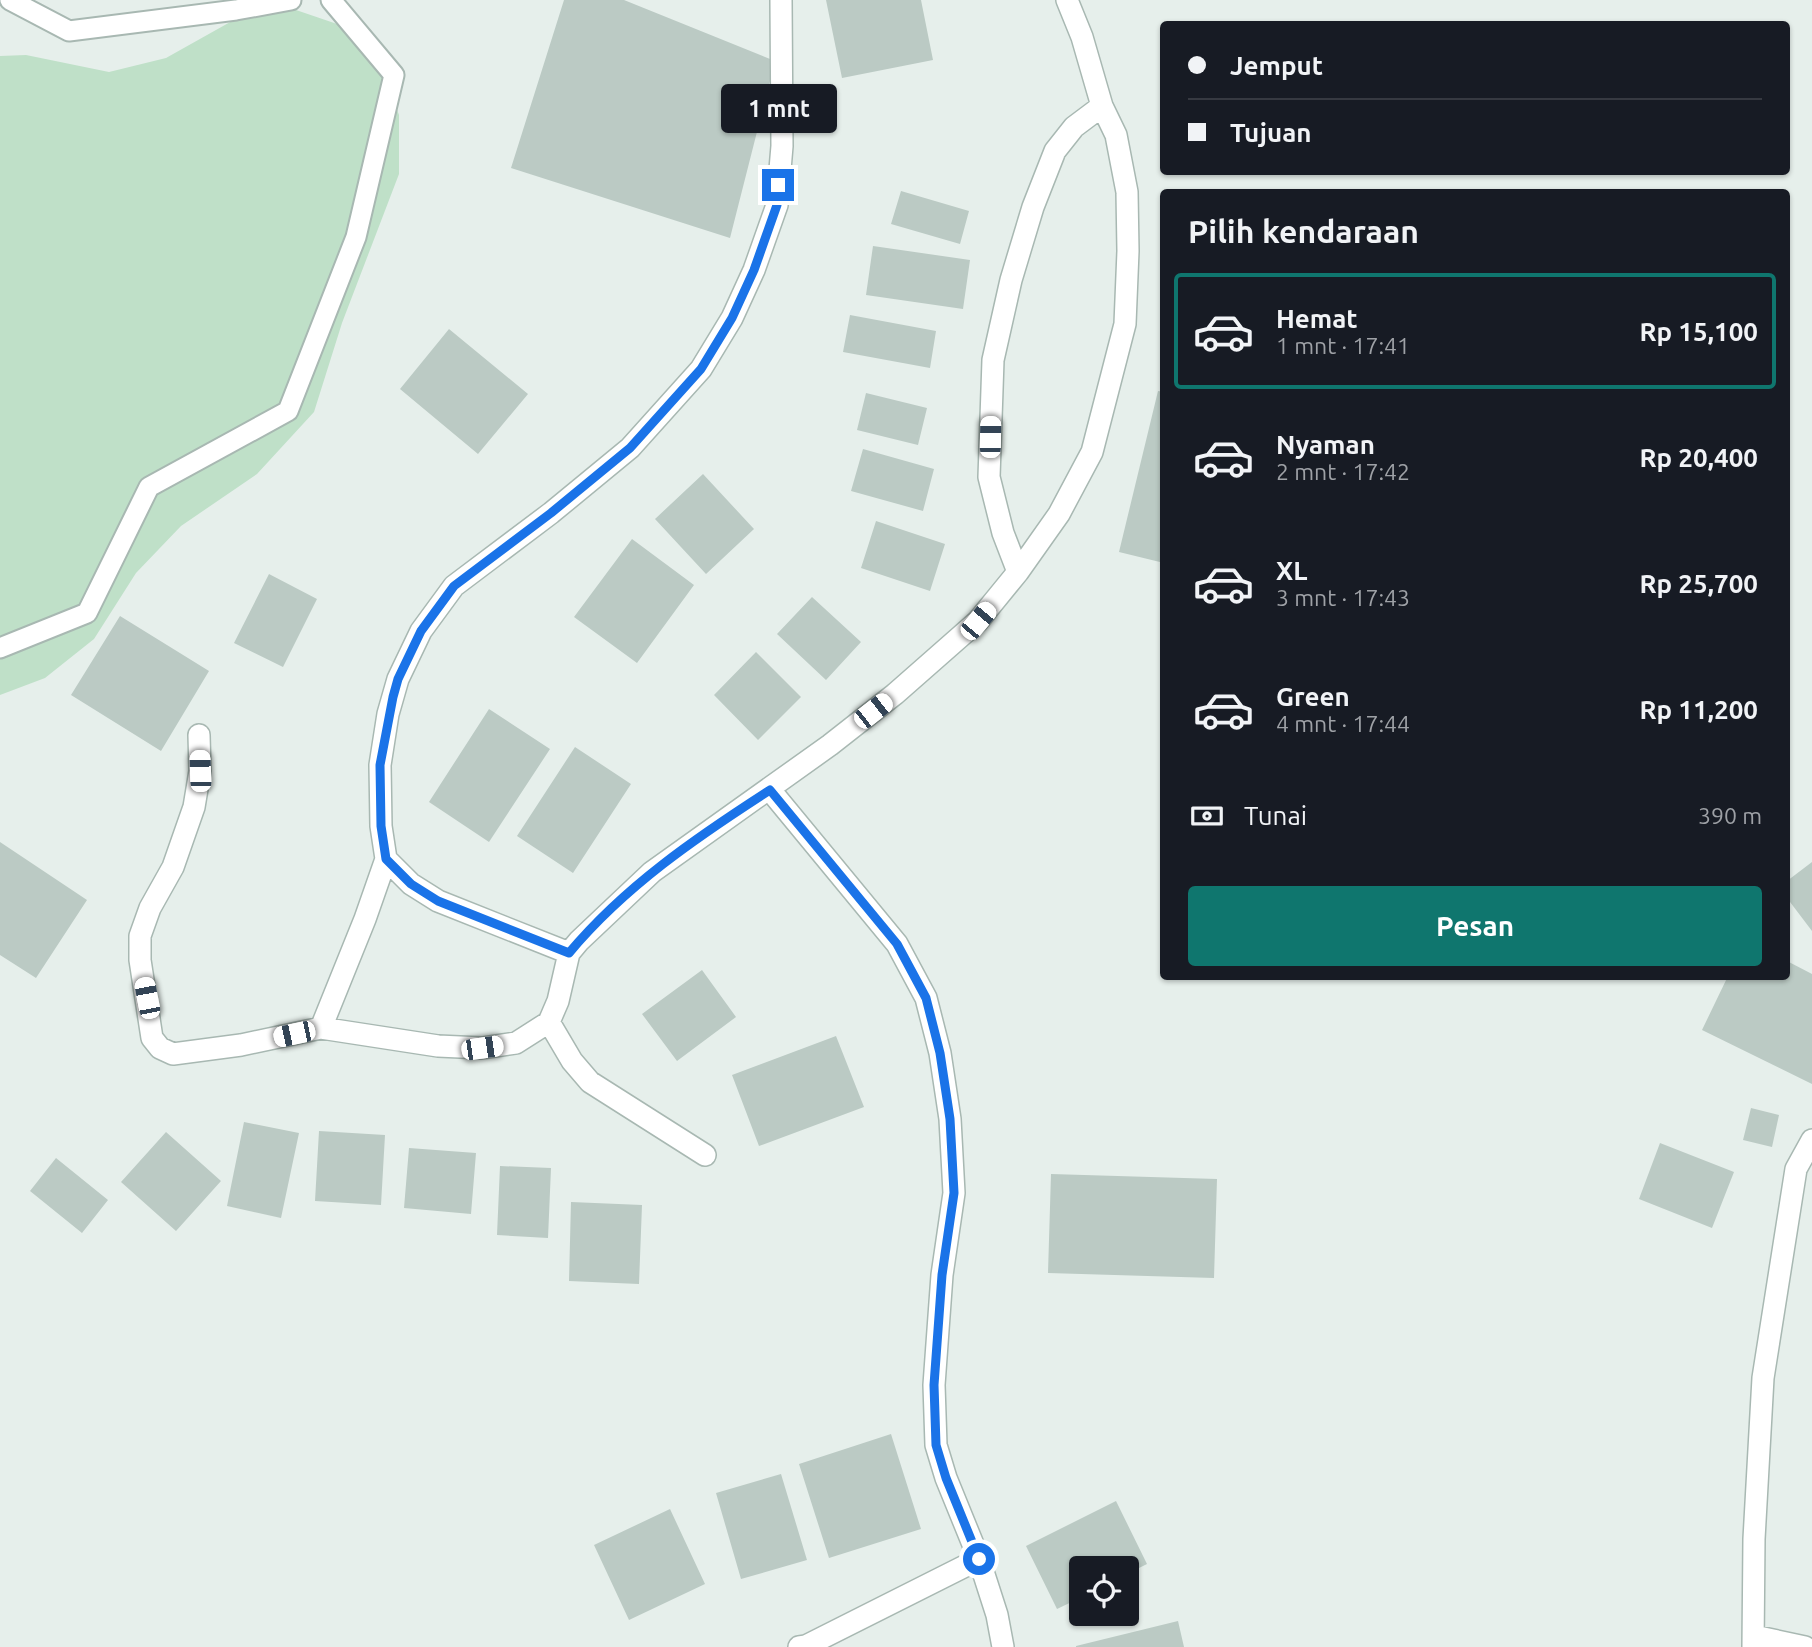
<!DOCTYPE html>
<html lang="id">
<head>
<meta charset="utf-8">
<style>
  :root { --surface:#171b24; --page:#242831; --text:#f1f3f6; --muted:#9ea1a6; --line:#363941; --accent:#0f766e }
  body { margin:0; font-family:Ubuntu,sans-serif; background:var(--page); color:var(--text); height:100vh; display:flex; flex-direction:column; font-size:26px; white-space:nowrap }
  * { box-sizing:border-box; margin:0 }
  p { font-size:23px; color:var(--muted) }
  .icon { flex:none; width:38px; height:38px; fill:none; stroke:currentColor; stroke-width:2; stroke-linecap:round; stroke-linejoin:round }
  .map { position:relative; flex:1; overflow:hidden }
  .panel { position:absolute; left:1160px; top:189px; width:630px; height:791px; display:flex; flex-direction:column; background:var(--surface); border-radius:7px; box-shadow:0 2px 5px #0004 }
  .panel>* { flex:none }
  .hud { position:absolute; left:1160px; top:21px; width:630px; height:154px; border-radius:7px; box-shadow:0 2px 5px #0004; display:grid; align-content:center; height:154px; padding:0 28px; background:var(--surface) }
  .tools { position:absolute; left:1069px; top:1556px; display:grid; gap:14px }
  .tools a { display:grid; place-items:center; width:70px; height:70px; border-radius:7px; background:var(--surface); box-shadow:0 2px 5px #0004; font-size:35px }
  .end { position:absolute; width:32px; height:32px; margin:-16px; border:9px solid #1a73e8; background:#fff; box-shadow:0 0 0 4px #fff }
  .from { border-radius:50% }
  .bubble { position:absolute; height:49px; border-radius:7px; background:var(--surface); box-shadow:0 2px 5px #0004; font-size:23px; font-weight:700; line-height:49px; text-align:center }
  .car { position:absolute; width:21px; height:42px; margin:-21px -10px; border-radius:9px; box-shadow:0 0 5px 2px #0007; background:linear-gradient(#fff 24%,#345 0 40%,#fff 0 76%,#345 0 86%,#fff 0) }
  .hud b { display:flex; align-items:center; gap:24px; height:66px; font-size:26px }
  .hud b+b { border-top:2px solid var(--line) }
  .hud i { width:18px; height:18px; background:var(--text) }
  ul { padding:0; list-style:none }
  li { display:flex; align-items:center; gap:21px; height:116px; margin:0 14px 10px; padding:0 14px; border:4px solid transparent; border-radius:7px }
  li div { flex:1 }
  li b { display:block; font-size:26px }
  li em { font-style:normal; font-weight:700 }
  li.selected { border-color:var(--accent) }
  li>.icon { width:63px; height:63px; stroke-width:1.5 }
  h2 { padding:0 28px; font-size:32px; line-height:84px }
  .pay { display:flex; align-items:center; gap:18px; height:77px; padding:0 28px; font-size:26px }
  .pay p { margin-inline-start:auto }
  .cta { display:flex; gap:14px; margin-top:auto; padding:14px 28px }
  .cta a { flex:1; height:80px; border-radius:7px; background:var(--accent); color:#fff; font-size:28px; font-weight:700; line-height:80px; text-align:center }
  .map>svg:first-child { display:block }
  .green { fill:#bfe0c8 }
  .building { fill:#bbcac4 }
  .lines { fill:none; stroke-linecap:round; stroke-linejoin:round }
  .lane-casing { stroke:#a8b8b2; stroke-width:23 }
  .street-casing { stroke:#a8b8b2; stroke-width:24 }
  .lane { stroke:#fff; stroke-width:19 }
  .street { stroke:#fff; stroke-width:21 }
  .route { stroke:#1a73e8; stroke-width:9 }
</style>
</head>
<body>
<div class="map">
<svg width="1812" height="1647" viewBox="0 0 1812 1647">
  <rect width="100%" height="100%" fill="#e6efeb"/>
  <path class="green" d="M296 10 340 25 377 55 399 115V174L342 323 314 412 257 474 181 526 136 573 94 639 45 678 0 695V56L26 55 109 72 166 58 232 21Z"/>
  <path class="building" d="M564 0H624L775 61 730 238 511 168Z
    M826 0H921L933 60 842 78Z
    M901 191 969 211 960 244 891 224Z
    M873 246 970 260 963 309 866 295Z
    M850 315 936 331 930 368 843 352Z
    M449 329 528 394 478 454 400 389Z
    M1158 391 1164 392V563L1119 552Z
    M866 393 927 408 918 445 857 430Z
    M863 449 934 469 923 511 851 491Z
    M703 474 754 529 706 574 655 519Z
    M876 521 945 544 930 591 861 568Z
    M632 539 694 585 637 663 574 617Z
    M269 574 317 599 283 667 234 643Z
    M812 597 861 642 826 680 777 634Z
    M120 616 209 671 161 751 71 695Z
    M756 652 801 697 758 740 714 695Z
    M489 709 550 749 489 842 429 802Z
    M575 747 631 784 573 873 517 836Z
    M0 842 87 900 36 978 0 955Z
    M1812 862V931L1787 898V881Z
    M1787 961 1812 974V1084L1702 1030 1728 976H1787Z
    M702 970 736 1017 677 1061 642 1014Z
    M836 1036 864 1107 759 1146 732 1075Z
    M1751 1108 1779 1115 1772 1147 1743 1140Z
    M244 1122 299 1133 281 1218 227 1206Z
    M319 1131 385 1135 381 1205 315 1201Z
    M166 1132 221 1181 176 1231 121 1182Z
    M1660 1143 1734 1172 1712 1228 1639 1199Z
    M409 1148 476 1153 471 1214 404 1208Z
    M56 1158 108 1200 82 1233 30 1191Z
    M500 1166 551 1168 548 1238 497 1235Z
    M1051 1174 1217 1179 1214 1278 1048 1273Z
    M571 1202 642 1205 639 1284 569 1281Z
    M891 1434 921 1529 829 1558 799 1464Z
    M781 1474 807 1560 741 1579 716 1493Z
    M1116 1501 1147 1564 1127 1574V1568H1082V1597L1057 1609 1026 1546Z
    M670 1509 705 1584 629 1620 594 1545Z
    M1178 1621 1184 1647H1076V1646Z"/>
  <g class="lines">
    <defs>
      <path id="lane" d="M10 0 69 31 236 10 291 0
        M0 648 87 613 149 487 288 411 356 237 394 75 331 0"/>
      <path id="street" d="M1018 572 1003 533 989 477 993 360 1011 280 1033 207 1055 151 1074 127 1102 106
        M199 735 200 771 194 807 173 867 150 908 140 936V960L152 1038 160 1048 173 1054 241 1045 321 1028 438 1046 482 1048 516 1043 549 1022 558 1001 569 953 579 941 652 872 830 745 895 694 978 621 1018 572 1059 514 1092 452 1125 324 1128 251 1127 192 1116 135 1102 106 1082 37 1067 0
        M770 790 897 944 926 998 940 1053 950 1119 954 1193 942 1275 934 1385 936 1445 946 1478 979 1559
        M569 953 438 901 411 884 386 859 381 826 380 765 388 714 398 679 421 631 454 586 551 513 630 448 701 369 732 318 754 270 777 205 782 146 781 0
        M549 1022 572 1061 590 1082 705 1155
        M321 1028 365 919 386 859
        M1754 1636 1805 1647
        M799 1647 806 1646 979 1559 997 1615 1003 1647
        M1753 1647 1754 1539 1763 1378 1796 1169 1812 1140"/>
    </defs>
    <use href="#lane" class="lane-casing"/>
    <use href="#street" class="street-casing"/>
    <use href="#lane" class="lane"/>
    <use href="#street" class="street"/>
  </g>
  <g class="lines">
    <path class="route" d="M778 185 777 205 754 270 732 318 701 369 630 448 551 513 454 586 421 631 398 679 393 697 380 765 381 826 386 859 411 884 438 901 569 953C625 886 697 837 770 790L897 944 926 998 940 1053 950 1119 954 1193 942 1275 934 1385 936 1445 946 1478 979 1559"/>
  </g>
</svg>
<div class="tools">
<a><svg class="icon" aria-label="locate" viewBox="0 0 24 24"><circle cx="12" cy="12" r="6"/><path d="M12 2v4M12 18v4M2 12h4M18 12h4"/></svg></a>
</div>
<i class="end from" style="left:979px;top:1559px"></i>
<i class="end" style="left:778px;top:185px"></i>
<div class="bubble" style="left:721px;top:84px;width:116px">1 mnt</div>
<i class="car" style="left:990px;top:437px;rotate:1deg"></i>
<i class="car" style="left:978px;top:621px;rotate:40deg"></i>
<i class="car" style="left:873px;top:711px;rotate:52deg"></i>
<i class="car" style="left:200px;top:771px;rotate:358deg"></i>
<i class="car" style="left:147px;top:998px;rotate:349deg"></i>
<i class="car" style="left:294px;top:1034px;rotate:258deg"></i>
<i class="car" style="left:482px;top:1048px;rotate:82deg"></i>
<div class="hud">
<b><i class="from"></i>Jemput</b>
<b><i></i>Tujuan</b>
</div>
<section class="panel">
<h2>Pilih kendaraan</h2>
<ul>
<li class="selected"><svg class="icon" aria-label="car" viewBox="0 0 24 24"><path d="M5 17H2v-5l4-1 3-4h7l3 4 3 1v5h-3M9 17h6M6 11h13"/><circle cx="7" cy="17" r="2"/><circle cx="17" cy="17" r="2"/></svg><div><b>Hemat</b><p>1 mnt · 17:41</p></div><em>Rp 15,100</em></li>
<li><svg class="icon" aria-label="car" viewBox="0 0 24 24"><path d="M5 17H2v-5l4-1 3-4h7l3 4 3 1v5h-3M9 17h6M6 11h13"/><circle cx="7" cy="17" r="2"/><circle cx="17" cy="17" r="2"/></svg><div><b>Nyaman</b><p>2 mnt · 17:42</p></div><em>Rp 20,400</em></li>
<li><svg class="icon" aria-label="car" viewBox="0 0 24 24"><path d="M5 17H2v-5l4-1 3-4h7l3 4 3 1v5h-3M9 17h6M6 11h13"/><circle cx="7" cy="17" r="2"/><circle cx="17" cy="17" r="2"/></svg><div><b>XL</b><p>3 mnt · 17:43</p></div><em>Rp 25,700</em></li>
<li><svg class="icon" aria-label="car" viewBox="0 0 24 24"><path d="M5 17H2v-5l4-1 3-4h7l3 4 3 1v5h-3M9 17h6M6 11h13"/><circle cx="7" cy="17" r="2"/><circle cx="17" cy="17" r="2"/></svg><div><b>Green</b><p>4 mnt · 17:44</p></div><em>Rp 11,200</em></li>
</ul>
<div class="pay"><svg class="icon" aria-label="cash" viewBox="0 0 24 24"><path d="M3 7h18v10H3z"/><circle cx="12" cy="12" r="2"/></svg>Tunai<p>390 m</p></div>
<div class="cta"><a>Pesan</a></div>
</section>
</div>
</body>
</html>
